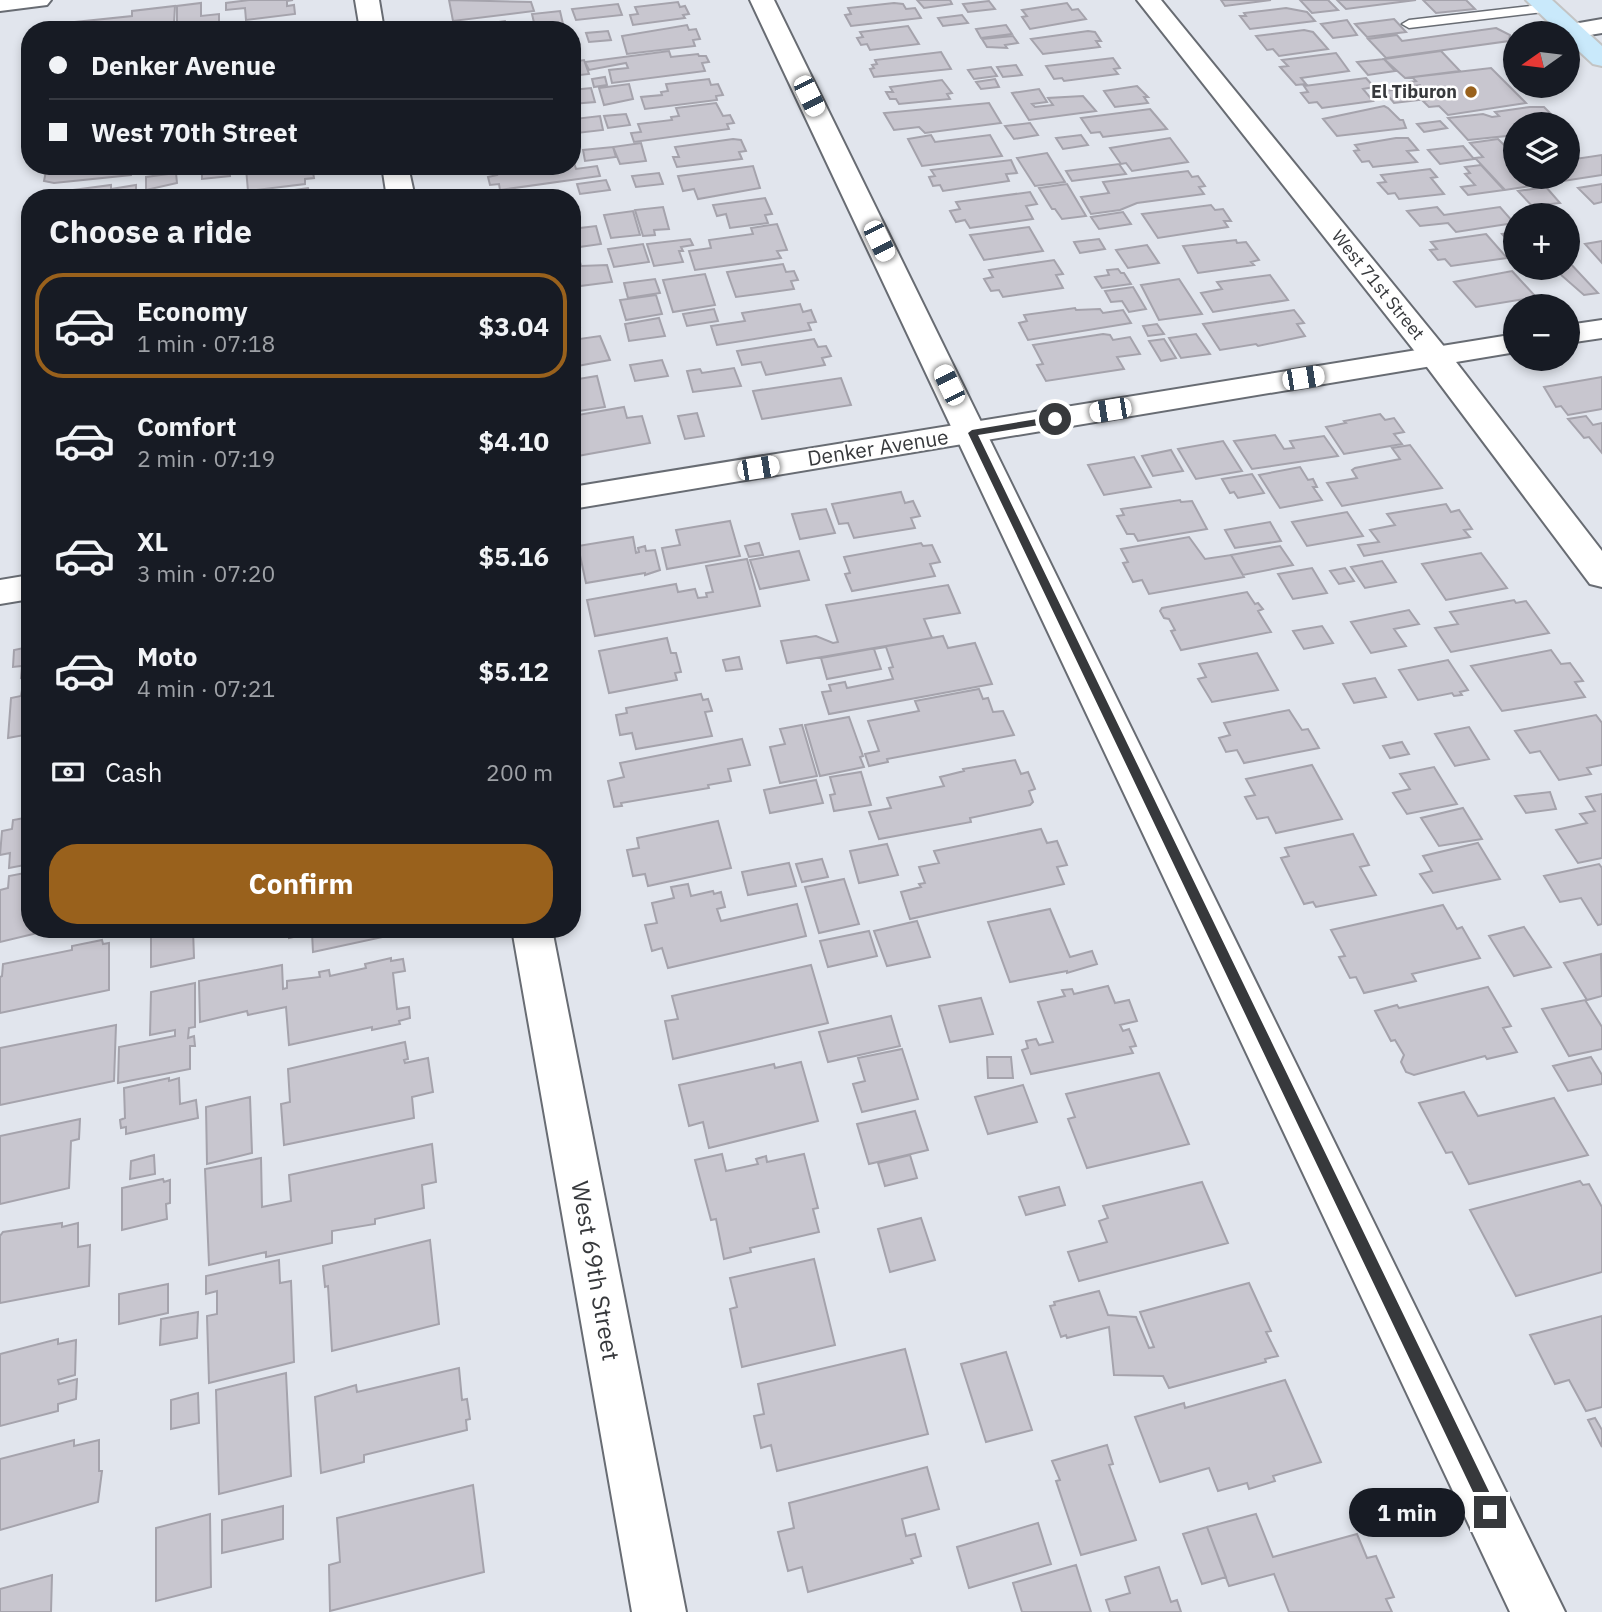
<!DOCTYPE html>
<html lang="en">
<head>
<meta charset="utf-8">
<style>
  :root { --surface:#171b24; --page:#20242c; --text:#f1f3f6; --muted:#9ea1a6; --line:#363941; --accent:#99611c }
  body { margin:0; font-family:"IBM Plex Sans",sans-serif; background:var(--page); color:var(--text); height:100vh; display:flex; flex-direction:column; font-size:26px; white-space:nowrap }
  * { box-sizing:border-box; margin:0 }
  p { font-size:23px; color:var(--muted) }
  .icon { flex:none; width:38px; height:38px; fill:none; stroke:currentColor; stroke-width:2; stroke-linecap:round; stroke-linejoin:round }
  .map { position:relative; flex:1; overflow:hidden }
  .sheet { position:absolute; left:21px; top:189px; width:560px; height:749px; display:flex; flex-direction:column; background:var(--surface); border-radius:28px; box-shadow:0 4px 10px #0003 }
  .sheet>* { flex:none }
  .top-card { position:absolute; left:21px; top:21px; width:560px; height:154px; border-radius:28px; box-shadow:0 4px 10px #0003; display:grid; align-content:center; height:154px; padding:0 28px; background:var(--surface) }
  .needle { width:46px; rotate:256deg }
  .fabs { position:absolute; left:1503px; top:21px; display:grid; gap:14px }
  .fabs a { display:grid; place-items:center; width:77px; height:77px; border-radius:50%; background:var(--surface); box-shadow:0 4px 10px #0003; font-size:35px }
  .end { position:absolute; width:32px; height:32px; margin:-16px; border:9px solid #37393c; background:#fff; box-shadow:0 0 0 4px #fff }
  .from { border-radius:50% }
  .bubble { position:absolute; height:49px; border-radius:24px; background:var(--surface); box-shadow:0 4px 10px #0003; font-size:23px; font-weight:800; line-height:49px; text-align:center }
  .car { position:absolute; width:21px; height:42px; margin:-21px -10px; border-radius:9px; box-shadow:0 0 5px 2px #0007; background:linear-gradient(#fff 24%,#345 0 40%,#fff 0 76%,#345 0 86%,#fff 0) }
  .top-card b { display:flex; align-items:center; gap:24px; height:66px; font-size:26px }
  .top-card b+b { border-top:2px solid var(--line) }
  .top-card i { width:18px; height:18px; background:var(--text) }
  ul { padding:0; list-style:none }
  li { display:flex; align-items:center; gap:21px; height:105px; margin:0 14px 10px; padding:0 14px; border:4px solid transparent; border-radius:28px }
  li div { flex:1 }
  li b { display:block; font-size:26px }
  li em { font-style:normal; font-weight:800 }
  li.on { border-color:var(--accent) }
  li>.icon { width:63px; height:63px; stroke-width:1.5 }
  h2 { padding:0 28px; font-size:32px; line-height:84px }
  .pay { display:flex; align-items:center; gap:18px; height:77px; padding:0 28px; font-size:26px }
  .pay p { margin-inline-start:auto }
  .primary-button { display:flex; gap:14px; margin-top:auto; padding:14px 28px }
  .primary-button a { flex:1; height:80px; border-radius:28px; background:var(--accent); color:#fff; font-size:28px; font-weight:800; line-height:80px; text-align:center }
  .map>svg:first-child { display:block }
  .building { fill:#c8c6cf; stroke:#a5a3ac; stroke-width:2 }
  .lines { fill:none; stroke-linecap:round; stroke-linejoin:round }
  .service-casing { stroke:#686c73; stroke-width:3 }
  .minor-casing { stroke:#686c73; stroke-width:4 }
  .tertiary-casing { stroke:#686c73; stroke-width:4 }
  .primary-casing { stroke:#c3c4c4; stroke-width:4 }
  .service { fill:#fff; fill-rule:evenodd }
  .minor { fill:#fff; fill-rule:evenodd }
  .tertiary { fill:#fff; fill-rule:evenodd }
  .primary { fill:#c9e9fb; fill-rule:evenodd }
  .route { fill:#37393c }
  .poi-dot { fill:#99611c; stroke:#fff; stroke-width:2.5 }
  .labels { text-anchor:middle; stroke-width:5; stroke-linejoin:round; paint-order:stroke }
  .far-poi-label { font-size:18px; font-weight:bold; fill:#37393c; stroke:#fff; text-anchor:end }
  .far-street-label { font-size:18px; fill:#37393c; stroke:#fff }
  .street-label { font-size:21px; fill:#37393c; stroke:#fff }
  .near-street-label { font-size:24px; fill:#37393c; stroke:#fff }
</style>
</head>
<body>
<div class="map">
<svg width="1602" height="1612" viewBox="0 0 1602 1612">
  <rect width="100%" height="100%" fill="#e1e5ed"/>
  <path class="building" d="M249 0H293L287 1V6L294 5 295 14 246 20 245 8 226 10V3Z
    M449 0 531 2 534 11 453 21Z
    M917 0H950L952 4 924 8Z
    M1221 0H1271L1225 6Z
    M1300 0H1328L1338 10 1312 13Z
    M1337 0H1416L1346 9Z
    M1423 0H1466L1475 9 1436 13Z
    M989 1 995 9 968 12 963 4Z
    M678 2 680 7 685 6 689 14 683 15 685 18 633 25 630 15 638 14 635 7Z
    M201 3V16L219 14V23L177 28V6Z
    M894 3 903 4 906 9 915 8 921 18 851 26 845 15 851 14 848 8Z
    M1067 3 1072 10 1078 9 1086 19 1030 29 1022 17 1027 16 1022 10Z
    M618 4 622 15 576 20 572 9Z
    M175 6 174 23 133 30H55L56 24 132 16V11Z
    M1286 8 1307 12 1315 21 1250 29 1240 16H1246L1244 13Z
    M560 11 563 24 535 27 532 14Z
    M962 15 968 23 943 26 938 18Z
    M1394 19 1406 32 1367 37 1355 24Z
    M1347 20 1357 35 1333 38 1321 24Z
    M505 21 508 30H462V27Z
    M288 22V25L295 24 296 30H237V28Z
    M687 25 689 30 696 29 700 39 693 40 695 46 627 54 622 36Z
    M1006 25 1012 34 981 38 976 29Z
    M908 26 919 44 870 50 867 44 861 45 857 38 863 37 860 32Z
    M1496 28 1510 35 1509 41 1386 58 1368 39 1397 35 1402 41Z
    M1304 30 1313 32 1328 49 1279 56 1273 49 1267 50 1256 36Z
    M608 31 611 40 589 42 586 33Z
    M1088 31 1095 32 1101 41H1096L1100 47 1043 54 1031 39Z
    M1013 36 1018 43 1005 45 1007 48 987 47 982 39Z
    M669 51 671 57 698 54 699 56H706L709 62 702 63 705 71 612 83 609 70 628 68 626 63 589 70 585 62Z
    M1441 51 1460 71 1405 78 1384 59Z
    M941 52 951 69 874 77 870 69 874 68 872 65 877 64 875 60Z
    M1336 53 1349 71 1301 78 1306 84 1296 85 1280 67 1288 66 1282 60Z
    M1113 58 1120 68 1114 69 1118 74 1064 81 1062 78 1054 79 1046 66Z
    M1384 59 1395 71 1368 75 1357 62Z
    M584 60 589 74 572 76V62Z
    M1016 65 1022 75 1003 77 997 67Z
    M991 67 997 76 974 79 968 70Z
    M1491 68 1526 103 1448 115 1439 106 1429 107 1423 101 1433 99 1420 85 1414 86 1410 82 1416 81 1413 78H1405Z
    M605 77 607 85 594 87 592 79Z
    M1366 78 1374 87 1363 89 1373 101 1322 108 1317 102 1309 103 1301 93 1308 92 1304 86Z
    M709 79 711 85 718 84 723 95 716 96 717 100 645 109 641 97 662 95 661 92 668 91 666 84Z
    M995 79 999 87 981 89 976 82Z
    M942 80 952 93 947 94 950 99 899 104 896 99H890L886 92H893L890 87Z
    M629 84 633 99 604 105 599 88Z
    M1137 86 1148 97H1144L1148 103 1115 107 1104 91Z
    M591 88 595 102 572 104V90Z
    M1409 88 1419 100 1394 103 1384 91Z
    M1039 89 1047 102 1032 104 1035 107 1053 105 1048 98 1083 96 1096 111 1029 120 1012 93Z
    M716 103 723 116 730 115 734 123 727 124 729 129 634 142 631 133 641 132 638 124 672 120 671 117 679 116 676 108Z
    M989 103 1001 123 925 133 919 127 894 130 884 113Z
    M1384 106 1388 108 1400 120H1403L1406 128 1337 136 1323 119Z
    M1530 107H1544L1561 124H1516V135L1468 140 1448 118 1483 114 1492 117 1499 116 1495 112Z
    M1150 109 1167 129 1103 137 1100 132 1091 133 1081 118Z
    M626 114 630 125 608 128 604 116Z
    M600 116 603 130 577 133 574 119Z
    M1440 121 1447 128 1424 132 1417 124Z
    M1030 123 1038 135 1014 139 1005 126Z
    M931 135 935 142 990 135 1002 156 922 166 908 139Z
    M1081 135 1088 145 1063 149 1056 138Z
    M1170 138 1188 162 1132 171 1126 163 1121 164 1110 148Z
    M1396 138H1408L1418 150 1407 151 1417 162 1373 167 1369 161 1362 162 1354 151 1359 150 1355 145Z
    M733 139 741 140 746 151 739 152 742 159 677 167 673 157H679L675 147Z
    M1498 139 1516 157V177H1568V160L1602 155V175L1505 190 1475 158 1483 157 1470 143Z
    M641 143 646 161 620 164 613 147Z
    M1463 146 1474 159 1440 164 1428 150Z
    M613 147 616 157 585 161 583 150Z
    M1047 153 1065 182 1035 186 1017 158Z
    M573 159 576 169 597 166 600 176 500 190 499 184 490 185 488 177 497 175 495 170 523 166H572Z
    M1011 160 1017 173 1006 174 1009 181 943 191 940 185 933 186 929 177 935 176 931 170Z
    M1119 164 1126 174 1072 181 1066 171Z
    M1481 165 1504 190 1468 195 1461 187 1475 185 1465 174 1470 173 1465 167Z
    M132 166 131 175 54 183 44 181 47 166Z
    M229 166 230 176 202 179V168Z
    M257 166H312L314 178 305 179V184L248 191 246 168Z
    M753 166 760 188 698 199 694 189 683 191 678 176Z
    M1430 169 1437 177 1431 178 1444 194 1399 199 1395 193 1388 194 1378 183 1386 182 1381 175Z
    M1188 171 1192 177 1198 176 1205 186 1199 187 1204 194 1137 203 1120 210 1091 214 1081 197 1109 193 1103 182Z
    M176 173 177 183 146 190V177Z
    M659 173 663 184 636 187 632 176Z
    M606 180 610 190 580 194 577 184Z
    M1067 184 1086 216 1062 219 1055 209H1052L1039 188Z
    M1602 184V202L1594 204 1578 188Z
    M111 185V189L136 185V198H50L51 193Z
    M1546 187 1560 203 1532 206 1518 191Z
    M308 188 311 198H236Z
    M559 192 560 198H515Z
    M1030 192 1037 204 1026 206 1033 219 970 228 965 220 956 222 950 211 960 209 956 202Z
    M765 198 772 214 765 215 768 223 730 228 726 214 717 216 713 205Z
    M1211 205 1215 210 1223 209 1231 221H1224L1228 227 1158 238 1142 214Z
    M663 207 669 229 654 230 655 235 643 236 635 210Z
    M1437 207 1444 215 1500 207 1514 223 1456 232 1448 223 1420 226 1407 211Z
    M633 211 640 235 611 238 604 215Z
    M1123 212 1131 224 1099 229 1091 217Z
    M777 224 787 250 777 251 781 258 695 270 689 251 711 248 709 240 753 234 751 228Z
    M596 226 601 244 572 248V229Z
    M1029 227 1043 251 984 260 970 235Z
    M1516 232V250L1502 234Z
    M1486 234 1507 258 1451 266 1445 259 1438 260 1430 250 1437 249 1431 242Z
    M690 239 693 245 681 247 683 251H679L683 262 654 266 647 244Z
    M1099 239 1105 249 1080 253 1074 242Z
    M1236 240 1237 243 1246 242 1259 260 1251 262 1254 265 1198 273 1183 246Z
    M1602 241V263L1585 244Z
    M643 244 649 262 614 267 608 249Z
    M1147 245 1159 263 1128 268 1116 250Z
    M1054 260 1063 274 1056 275 1063 288 1003 297 999 290 991 291 984 279 993 277 989 270Z
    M1568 261 1598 293 1584 295 1560 274 1544 276 1536 268H1568Z
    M580 262 581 266 607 265 612 282 572 287V263Z
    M783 264 786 272 794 271 798 280 791 281 794 289 736 297 727 272Z
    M1118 269 1121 273H1124L1131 284 1102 288 1095 277 1109 275 1107 270Z
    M1512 271 1536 297 1476 307 1454 282Z
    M705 274 715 305 673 312 663 280Z
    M1270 275 1288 300 1213 312 1201 293 1222 289 1217 282Z
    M655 279 660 293 628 298 624 283Z
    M1179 279 1202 314 1159 320 1141 285Z
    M1133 287 1146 309 1129 312 1122 301 1111 302 1105 291Z
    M656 295 662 314 626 320 620 300Z
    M576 299 580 327 572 328V300Z
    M800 304 803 312 811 310 816 322 808 323 811 330 717 345 711 326 745 321 742 313Z
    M1075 308 1076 310 1100 309 1103 313 1123 310 1131 323 1028 340 1019 323 1027 321 1024 315Z
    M714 309 718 321 687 326 683 314Z
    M1294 310 1304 323 1297 324 1305 336 1258 346 1256 344 1220 350 1203 324Z
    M659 318 665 336 629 341 625 324Z
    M1157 324 1164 334 1148 336 1143 326Z
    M1103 334 1110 335 1113 340 1130 337 1140 354 1117 357 1124 369 1046 381 1037 365 1043 364 1033 345Z
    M1196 334 1210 354 1181 358 1169 338Z
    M600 336 610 360 572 367V340Z
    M814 339 818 347 826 346 831 356 822 358 825 365 766 375 761 362 742 365 737 351Z
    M1164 339 1176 358 1161 361 1149 341Z
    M662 360 668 376 635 381 630 365Z
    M734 368 741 386 693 392 687 371 700 369 702 373Z
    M597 376 605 407 572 412V380Z
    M1602 377V409L1568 415 1561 406 1556 407 1544 387Z
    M841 378 851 405 762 419 753 391Z
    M624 407 627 418 642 416 650 443 572 457V416Z
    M697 413 704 436 685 439 678 416Z
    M1380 414 1385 420 1394 418 1404 432 1394 434 1402 444 1344 454 1326 427 1346 423 1344 421Z
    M1586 416 1593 425 1602 423V453L1589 437 1584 438 1568 419Z
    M1275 435 1284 449 1294 448 1290 441 1324 436 1338 456 1252 469 1234 441Z
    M1223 441 1242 471 1196 479 1178 449Z
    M1410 445 1442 488 1342 506 1327 483 1357 478 1352 470 1355 468 1400 459 1392 448Z
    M1171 450 1183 471 1153 476 1142 456Z
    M1134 457 1151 487 1104 495 1088 465Z
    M26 464H30V495L24 496Z
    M1300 467 1308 480 1313 479 1317 487H1313L1322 500 1280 508 1259 475Z
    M1252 474 1264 493 1238 498 1234 492 1230 493 1222 479Z
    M901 492 905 503 913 501 920 516 911 518 915 528 854 538 848 523 839 524 832 504Z
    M1180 500 1181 502 1192 501 1207 529 1138 541 1134 534H1127L1117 516 1124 515 1121 509Z
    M1446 504 1451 512 1459 510 1472 529 1464 530 1470 537 1364 556 1358 545 1379 542 1370 530 1395 525 1387 514Z
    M826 509 835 533 800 539 792 514Z
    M30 512V532L22 534 23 513Z
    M1347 512 1363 536 1307 546 1292 522Z
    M730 521 740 556 667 569 662 548 680 545 676 530Z
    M1270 522 1281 541 1235 548 1225 530Z
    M633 537 636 553 639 552 638 548 645 546 646 551 655 550 660 570 645 575V573L586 583 578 546Z
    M1189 537 1205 559 1231 555 1244 577 1149 594 1142 580 1133 582 1123 563 1128 562 1121 549Z
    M759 543 763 555 749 557 745 546Z
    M921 543 923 546 932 545 940 562 930 564 935 576 852 591 845 574 850 573 844 557Z
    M1280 546 1293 565 1243 575 1231 555Z
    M799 551 809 580 760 589 750 560Z
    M1481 553 1507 588 1446 600 1422 564Z
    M747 559 760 606 595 636 587 600 676 584 678 592 695 589 698 598 707 597 706 593 713 592 706 566Z
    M1382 561 1396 582 1365 588 1351 567Z
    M1312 568 1327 593 1293 599 1278 574Z
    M1345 568 1354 581 1339 584 1330 571Z
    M948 585 960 613 924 619 932 638 787 663 781 641 816 636 833 643 838 642 826 605Z
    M1247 592 1255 604 1258 603 1263 609 1258 611 1271 632 1181 650 1171 631 1175 630 1169 619 1164 618 1160 611 1162 608Z
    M1514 600 1516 603 1526 601 1549 633 1451 652 1435 628 1458 624 1450 612Z
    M1409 610 1419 624 1394 629 1406 646 1371 653 1351 622Z
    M1322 626 1333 643 1304 649 1293 631Z
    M943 636 948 648 975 643 992 684 829 714 822 692 831 691 829 685 845 682 847 688 893 679 889 668 893 667 886 647 874 649 881 669 827 679 821 658Z
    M667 638 671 653H676L681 672 675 673 677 680 609 693 599 651Z
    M30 639V677L21 678 22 666 13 667 14 650 24 648V640Z
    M1551 650 1561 664 1570 663 1583 681 1575 682 1585 697 1502 711 1471 666Z
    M1257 653 1278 690 1212 702 1198 679 1206 677 1199 664Z
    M739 657 742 669 726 671 723 660Z
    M1448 660 1468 690 1460 692 1462 695 1454 696 1452 693 1418 700 1399 670Z
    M1375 678 1386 697 1354 703 1343 684Z
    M30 683V734L8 738 11 698 21 696 23 684Z
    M979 689 983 699 988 698 993 712 1003 711 1014 735 887 759 888 762 869 766 865 754 879 751 868 721 919 711 915 701Z
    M701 694 703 700 708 699 712 711 705 712 712 736 636 749 632 733 620 735 616 715 627 713 626 708Z
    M1289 710 1302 730 1308 729 1319 748 1244 763 1237 750 1226 752 1219 738 1230 735 1224 723Z
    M1596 715 1602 723V765L1587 768 1591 774 1559 780 1540 751 1530 753 1515 731Z
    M849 717 863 756 860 757 864 767 820 776 805 725Z
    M802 725 817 776 780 783 770 747 785 744 780 729Z
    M1469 727 1489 759 1455 766 1435 734Z
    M742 739 750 765 728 769 731 781 708 785 709 788 621 803 622 806 614 807 608 781 624 777 620 763Z
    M1402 742 1409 754 1390 758 1383 746Z
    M1015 760 1021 774 1028 772 1035 789 1029 791 1033 802 1030 805 970 818 971 822 879 839 869 812 891 808 887 798 944 786 940 777 964 771 963 769Z
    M1312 765 1342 819 1276 833 1268 817 1257 819 1245 797 1255 795 1246 779Z
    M1434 767 1457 804 1407 814 1393 793 1410 789 1400 774Z
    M861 772 871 805 834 811 830 795 835 794 830 777Z
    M816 780 823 803 770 813 764 790Z
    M1550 792 1556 809 1526 813 1515 796Z
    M1602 794V858L1578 863 1556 830 1587 823 1580 814 1595 811 1586 797Z
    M1463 808 1482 839 1439 846 1421 818Z
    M30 817V864L9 868 10 853 0 855 2 831 12 829 13 820Z
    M718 821 731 868 648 886 645 874 633 876 627 850 639 848 637 838Z
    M1041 829 1047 843 1057 841 1067 865 1057 867 1064 884 910 919 901 892 921 887 919 884 925 883 919 867 939 863 934 851Z
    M1353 834 1369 865 1360 867 1376 895 1316 907 1313 902 1304 904 1281 858 1289 856 1285 848Z
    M1478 843 1500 879 1433 893 1420 874 1432 871 1423 856Z
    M887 844 898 875 859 883 850 851Z
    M822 859 828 877 802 882 796 864Z
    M789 863 796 886 748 895 742 872Z
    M1599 864 1602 868V924L1598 925 1581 898 1560 902 1544 876Z
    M30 872V929H54L0 942V890L8 888 9 876Z
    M844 879 859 924 819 933 805 887Z
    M688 884 691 896 713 891 714 894 721 892 725 907 717 909 721 921 797 904 806 936 668 968 662 948 652 951 645 925 657 923 652 903 674 898 671 887Z
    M1443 905 1457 929 1462 927 1480 958 1412 974 1416 981 1364 993 1356 977 1350 978 1339 957 1345 956 1331 930Z
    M1050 909 1070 957 1092 951 1097 964 1067 973V971L1010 982 988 922Z
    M917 921 930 957 887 966 874 931Z
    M1524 927 1551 967 1514 976 1489 936Z
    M151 929H193L194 958 151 967Z
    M289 929H392V935L313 952 312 933 289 938Z
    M869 931 877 956 828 967 820 941Z
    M102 940 103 944 109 943V990L0 1013V977L2 976 3 964 72 950V946Z
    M1601 954 1602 996 1587 1000 1564 963Z
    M391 958V961L403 959 405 971 393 973 397 1009 409 1007 410 1018 399 1021 400 1024 372 1030V1027L289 1045 286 1007 248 1015 247 1011 200 1022 199 981 282 965 283 989 287 988V981L320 977 319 972 329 970 330 976 366 968 365 964Z
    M811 965 828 1023 673 1059 665 1021 678 1019 672 996Z
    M195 983V1027L189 1028 188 1038 194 1036 195 1046H190V1069L118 1083 119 1047 175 1036V1030L150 1035 151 992Z
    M1108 986 1115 1003 1129 1000 1137 1021 1120 1025 1123 1031 1129 1029 1136 1046 1130 1047 1133 1053 1031 1074 1022 1050 1028 1048 1026 1041 1036 1039 1039 1045 1053 1042 1038 1002 1065 996 1062 990 1072 989 1074 994Z
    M1488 987 1511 1026 1503 1028 1517 1052 1487 1059 1485 1056 1414 1075 1406 1072 1401 1062 1404 1055 1395 1040 1391 1041 1375 1011 1397 1005 1399 1008Z
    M981 998 993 1034 950 1042 939 1006Z
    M1585 1000 1602 1027V1049L1569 1056 1542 1009Z
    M891 1016 900 1046 828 1062 819 1032Z
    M116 1025 114 1081 0 1105V1048Z
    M405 1042 408 1059 404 1060 405 1063 428 1058 433 1092 412 1097 414 1118 284 1145 281 1104 290 1102 288 1069Z
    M902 1049 918 1099 862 1112 853 1084 865 1081 858 1058Z
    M987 1057H1011L1013 1078H988Z
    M1591 1057 1602 1075V1084L1568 1091 1553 1066Z
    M801 1062 818 1121 709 1148 703 1122 689 1126 679 1085 774 1064 775 1068Z
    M1159 1073 1189 1144 1087 1168 1068 1119 1075 1117 1066 1094Z
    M169 1078V1081L179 1078 180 1104 196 1100 198 1118 126 1134V1127L121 1128 120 1120 125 1118 124 1088Z
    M1023 1085 1037 1122 988 1134 975 1097Z
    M1464 1092 1478 1116 1554 1098 1588 1155 1469 1184 1452 1152 1446 1153 1419 1103Z
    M250 1097 252 1153 207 1164 206 1107Z
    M915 1111 928 1150 869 1164 857 1124Z
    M80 1119 79 1139 71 1141 69 1188 0 1204V1136Z
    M432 1144 436 1182 422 1185 424 1208 375 1219V1224L332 1231V1243L266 1257V1252L209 1265 205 1169 261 1158 262 1207 291 1201 289 1175Z
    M722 1154 726 1171 758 1164 756 1159 766 1156 767 1162 804 1154 818 1208 813 1209 819 1232 750 1248 751 1252 724 1259 716 1219 711 1220 695 1160Z
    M154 1155 155 1174 130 1179 131 1161Z
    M910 1155 917 1178 885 1186 878 1163Z
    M163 1179 164 1182 170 1180V1203L166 1204 167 1219 122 1230V1188Z
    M1580 1181 1583 1185 1589 1184 1602 1207V1272L1516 1296 1470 1210Z
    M1202 1182 1228 1243 1079 1281 1068 1252 1107 1242 1099 1221 1108 1218 1103 1206Z
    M1059 1187 1065 1205 1026 1215 1019 1197Z
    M921 1218 935 1260 890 1272 878 1229Z
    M62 1223V1227L78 1223V1247L90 1245 89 1286 0 1303V1236L3 1232Z
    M430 1240 439 1324 332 1351 328 1286 325 1287 323 1266Z
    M814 1259 835 1345 742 1367 730 1309 737 1307 730 1278Z
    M279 1260 280 1283 291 1281 294 1362 209 1383 207 1316 217 1314V1291L206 1294V1276Z
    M1249 1283 1271 1331 1266 1332 1278 1356 1265 1359 1266 1362 1169 1388 1163 1376 1114 1375 1109 1327 1067 1338 1066 1335 1061 1337 1050 1306 1055 1305 1054 1302 1099 1291 1108 1315 1136 1317 1149 1348 1154 1347 1140 1312Z
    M168 1284V1313L119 1324V1294Z
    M198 1312 197 1338 160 1345 161 1319Z
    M1602 1316V1407L1586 1411 1569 1380 1555 1384 1530 1335Z
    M58 1339V1344L76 1340 75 1375 58 1380 59 1384 77 1379 76 1399 58 1404V1411L0 1426V1354Z
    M905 1349 928 1434 777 1471 771 1445 761 1448 754 1416 764 1414 758 1384Z
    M1006 1352 1032 1430 986 1442 961 1364Z
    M459 1368 462 1400 467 1399 470 1419 466 1420 467 1430 364 1455V1462L321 1473 315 1397 356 1385 357 1392Z
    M286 1373 291 1476 219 1494 216 1390Z
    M1285 1380 1321 1462 1273 1476 1275 1481 1249 1489 1247 1483 1218 1491 1209 1468 1160 1482 1135 1417 1184 1403 1185 1408Z
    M198 1393 199 1423 171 1429V1400Z
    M1595 1418 1602 1430V1447L1588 1420Z
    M74 1440V1446L99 1440V1471H102L98 1502 0 1530V1459Z
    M1107 1445 1113 1464 1109 1465 1136 1540 1081 1555 1056 1481 1060 1480 1052 1461Z
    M927 1467 939 1509 902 1519 906 1536 915 1534 921 1556 911 1559 913 1563 808 1592 802 1567 788 1571 778 1532 794 1528 789 1503Z
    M473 1485 484 1572 330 1611 329 1565 340 1562 337 1518Z
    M283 1506V1539L222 1553V1520Z
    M210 1514 211 1587 156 1601V1528Z
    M1256 1514 1273 1557 1357 1534 1367 1558 1376 1556 1394 1597 1386 1599 1392 1612H1289L1274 1574 1229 1586 1207 1527Z
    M1038 1523 1051 1564 969 1588 957 1547Z
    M1207 1527 1226 1577 1202 1584 1183 1534Z
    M1076 1565 1091 1612H1022L1013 1583Z
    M1159 1567 1171 1602 1177 1600 1181 1612H1110L1106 1600 1130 1593 1125 1577Z
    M52 1575 51 1612H0V1589Z"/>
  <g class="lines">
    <defs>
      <path id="service" d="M1547 4 1552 5V11L1409 28 1402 24 1409 20Z"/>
      <path id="minor" d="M0 0H51L47 5 0 11Z
        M355 0H379L384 30H360Z
        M750 0H774L1565 1612H1510Z
        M1137 0H1161L1446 349 1602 551V587L1590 584 1424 363Z
        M1602 19V33L1571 38H1568V33L1559 31 1562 26Z
        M382 166H408L415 198H387Z
        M512 929H552L686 1612H632Z"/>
      <path id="tertiary" d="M1602 320V338L1568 343V325Z
        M1516 334V352L572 509V487Z
        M30 575V599L0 604V580Z"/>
      <path id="primary" d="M1526 0H1552L1602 46V66L1593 64 1568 41V33H1560Z"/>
    </defs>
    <use href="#service" class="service-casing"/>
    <use href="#minor" class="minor-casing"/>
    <use href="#tertiary" class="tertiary-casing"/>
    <use href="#primary" class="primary-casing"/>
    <use href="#service" class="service"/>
    <use href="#minor" class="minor"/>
    <use href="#tertiary" class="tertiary"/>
    <use href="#primary" class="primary"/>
  </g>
  <path class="route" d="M1055 416 1058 417V422L978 435 1496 1506 1498 1512 1496 1517 1490 1519 1485 1517 968 433 972 430Z"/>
  <circle class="poi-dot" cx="1471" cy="92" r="7"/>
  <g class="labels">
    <g class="far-poi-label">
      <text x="1457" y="98">El Tiburon</text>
    </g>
    <g class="far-street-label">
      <text transform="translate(1378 285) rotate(51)" y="6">West 71st Street</text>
    </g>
    <g class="street-label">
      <text transform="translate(878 448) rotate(-9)" y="7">Denker Avenue</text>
    </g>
    <g class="near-street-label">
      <text transform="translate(595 1271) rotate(80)" y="8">West 69th Street</text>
    </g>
  </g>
</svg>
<div class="fabs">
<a><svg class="needle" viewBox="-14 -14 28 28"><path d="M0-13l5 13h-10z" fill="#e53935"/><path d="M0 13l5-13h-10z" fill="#9ea1a6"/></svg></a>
<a><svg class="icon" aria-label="layers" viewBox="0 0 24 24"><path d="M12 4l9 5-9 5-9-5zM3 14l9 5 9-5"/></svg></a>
<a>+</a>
<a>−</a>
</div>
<i class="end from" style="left:1055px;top:419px"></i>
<i class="end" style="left:1490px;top:1512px"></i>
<div class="bubble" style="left:1349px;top:1488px;width:116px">1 min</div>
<i class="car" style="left:809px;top:96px;rotate:154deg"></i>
<i class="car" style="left:879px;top:241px;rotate:154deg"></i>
<i class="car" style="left:1303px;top:378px;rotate:81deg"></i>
<i class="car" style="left:949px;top:385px;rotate:334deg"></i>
<i class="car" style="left:1110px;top:410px;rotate:261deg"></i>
<i class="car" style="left:758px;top:468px;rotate:81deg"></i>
<div class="top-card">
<b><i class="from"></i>Denker Avenue</b>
<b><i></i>West 70th Street</b>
</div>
<section class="sheet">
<h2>Choose a ride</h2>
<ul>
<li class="on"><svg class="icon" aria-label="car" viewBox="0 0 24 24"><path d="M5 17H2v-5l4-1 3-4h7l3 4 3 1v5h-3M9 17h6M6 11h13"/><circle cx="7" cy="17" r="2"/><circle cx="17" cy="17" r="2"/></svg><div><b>Economy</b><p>1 min · 07:18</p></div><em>$3.04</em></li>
<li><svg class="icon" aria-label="car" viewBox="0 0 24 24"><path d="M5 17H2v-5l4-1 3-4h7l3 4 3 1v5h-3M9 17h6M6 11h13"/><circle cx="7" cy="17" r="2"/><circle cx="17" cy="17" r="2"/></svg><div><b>Comfort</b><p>2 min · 07:19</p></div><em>$4.10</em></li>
<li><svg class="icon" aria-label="car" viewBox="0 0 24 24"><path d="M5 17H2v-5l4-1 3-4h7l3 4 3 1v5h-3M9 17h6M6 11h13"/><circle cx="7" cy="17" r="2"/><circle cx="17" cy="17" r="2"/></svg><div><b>XL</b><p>3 min · 07:20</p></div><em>$5.16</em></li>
<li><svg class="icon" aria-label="car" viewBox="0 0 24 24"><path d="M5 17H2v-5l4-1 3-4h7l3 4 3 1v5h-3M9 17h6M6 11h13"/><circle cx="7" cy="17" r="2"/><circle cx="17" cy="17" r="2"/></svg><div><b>Moto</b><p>4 min · 07:21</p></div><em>$5.12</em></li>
</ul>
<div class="pay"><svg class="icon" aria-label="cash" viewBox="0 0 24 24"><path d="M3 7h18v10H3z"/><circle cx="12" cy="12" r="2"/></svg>Cash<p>200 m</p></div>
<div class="primary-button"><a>Confirm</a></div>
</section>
</div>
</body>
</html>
